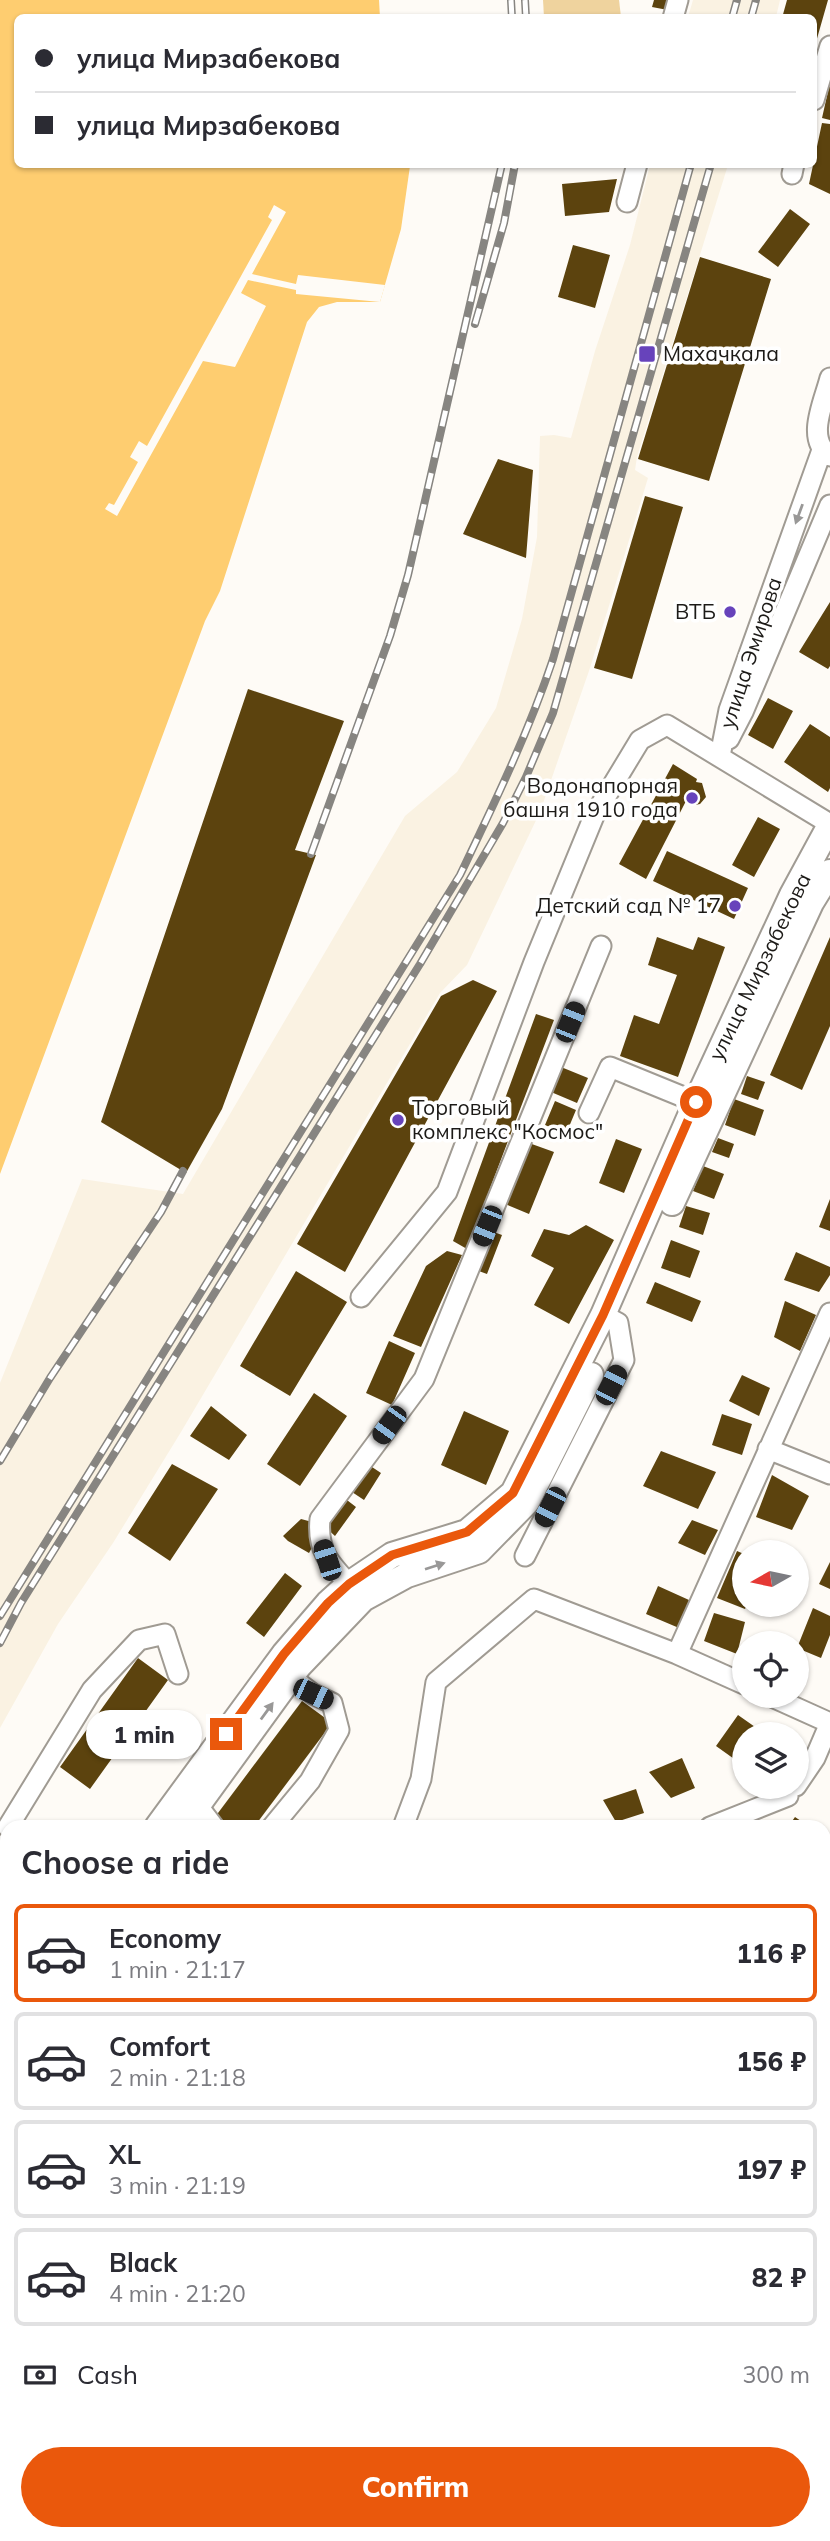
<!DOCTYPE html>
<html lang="en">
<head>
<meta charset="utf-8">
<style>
  :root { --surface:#fff; --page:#f2f2f3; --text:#2b2b33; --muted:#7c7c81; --line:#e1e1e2; --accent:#ea580c }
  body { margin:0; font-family:Mulish,sans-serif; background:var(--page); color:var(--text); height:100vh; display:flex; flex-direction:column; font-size:26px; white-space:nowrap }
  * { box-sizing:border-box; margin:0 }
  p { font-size:23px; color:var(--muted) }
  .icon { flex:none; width:38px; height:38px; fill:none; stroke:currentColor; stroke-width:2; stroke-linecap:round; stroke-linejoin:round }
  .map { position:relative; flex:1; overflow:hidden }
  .details { position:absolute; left:0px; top:1820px; width:831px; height:721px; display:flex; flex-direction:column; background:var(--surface); border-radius:21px 21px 0 0; box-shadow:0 2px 5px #0004 }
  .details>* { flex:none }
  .banner { position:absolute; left:14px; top:14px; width:803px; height:154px; border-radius:10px; box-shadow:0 2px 5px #0004; display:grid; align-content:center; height:154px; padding:0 21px; background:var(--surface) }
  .needle { width:46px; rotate:261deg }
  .fabs { position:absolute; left:732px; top:1540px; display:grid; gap:14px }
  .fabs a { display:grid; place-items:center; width:77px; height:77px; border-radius:50%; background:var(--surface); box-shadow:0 2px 5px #0004; font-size:35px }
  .end { position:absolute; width:32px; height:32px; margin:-16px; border:9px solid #ea580c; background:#fff; box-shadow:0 0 0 4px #fff }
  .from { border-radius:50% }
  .bubble { position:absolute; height:49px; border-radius:24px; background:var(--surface); box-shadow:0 2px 5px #0004; font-size:23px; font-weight:800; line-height:49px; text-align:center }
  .car { position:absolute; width:21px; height:42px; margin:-21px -10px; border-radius:9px; box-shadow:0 0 5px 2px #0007; background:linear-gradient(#222 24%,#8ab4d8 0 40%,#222 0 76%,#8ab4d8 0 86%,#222 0) }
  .banner b { display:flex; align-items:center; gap:24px; height:66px; font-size:26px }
  .banner b+b { border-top:2px solid var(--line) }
  .banner i { width:18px; height:18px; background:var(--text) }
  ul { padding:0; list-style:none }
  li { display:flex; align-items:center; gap:21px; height:98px; margin:0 14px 10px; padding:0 7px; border:4px solid var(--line); border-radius:10px }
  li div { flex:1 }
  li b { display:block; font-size:26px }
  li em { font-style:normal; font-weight:800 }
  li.current { border-color:var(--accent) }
  li>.icon { width:63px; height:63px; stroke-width:1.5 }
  h2 { padding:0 21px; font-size:32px; line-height:84px }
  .pay { display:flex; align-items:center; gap:18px; height:77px; padding:0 21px; font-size:26px }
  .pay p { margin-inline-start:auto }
  .button { display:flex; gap:14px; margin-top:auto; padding:14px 21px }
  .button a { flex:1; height:80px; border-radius:42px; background:var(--accent); color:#fff; font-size:28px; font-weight:800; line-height:80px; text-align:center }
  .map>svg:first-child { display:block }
  .built { fill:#faf2e2 }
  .green { fill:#efd39e }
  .water { fill:#fecd70 }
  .pier { fill:#fefbf6 }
  .building { fill:#5c430e }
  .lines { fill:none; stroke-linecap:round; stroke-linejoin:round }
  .minor-casing { stroke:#a09b93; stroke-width:23 }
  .major-casing { stroke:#a09b93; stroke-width:28 }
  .minor { stroke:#fff; stroke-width:19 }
  .major { stroke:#fff; stroke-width:24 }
  .rail-casing { stroke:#878581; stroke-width:8 }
  .rail { stroke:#fff; stroke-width:5; stroke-dasharray:16; stroke-linecap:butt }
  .oneway { fill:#999897 }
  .route { stroke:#ea580c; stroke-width:9 }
  .poi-dot { fill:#6743bb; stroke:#fff; stroke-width:2.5 }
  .labels { text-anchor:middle; stroke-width:7; stroke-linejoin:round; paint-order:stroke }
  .poi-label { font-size:21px; fill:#1c1a17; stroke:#fff; text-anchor:end }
  .street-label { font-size:21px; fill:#1c1a17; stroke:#fff }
</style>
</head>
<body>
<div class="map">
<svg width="830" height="2541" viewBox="0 0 830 2541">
  <rect width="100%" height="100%" fill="#fefbf6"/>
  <path class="built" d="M693 0H780L776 17H688Z
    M650 165H728L637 457 635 470 648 478 590 668 540 812 467 965 440 993 181 1432 113 1543 58 1624 0 1728V1383L82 1179 183 1194 405 816 457 772 496 708 522 619 537 537 540 436 554 435 571 438 595 351 630 245Z"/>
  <path class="green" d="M543 0H619L621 17H544Z"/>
  <path class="water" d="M0 0H379L380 18H18V164L410 166 401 229 380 302H337L319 307 307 322 220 591 205 621 0 1174Z"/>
  <path class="pier" d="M274 205 286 212 252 274 296 284 298 275 385 285 380 302 296 294V290L248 280 241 293 266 306 235 367 203 361 117 516 105 509 109 503 114 505 138 462 130 457 139 441 147 446 272 220 268 217Z"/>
  <path class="building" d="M654 0H675L673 11 652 7Z
    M787 0H828L814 49V18H782Z
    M829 87H830V120L822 118Z
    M822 123 830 124V194L809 184Z
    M617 179 609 212 565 216 562 184Z
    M790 209 810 224 778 267 758 252Z
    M573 245 610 255 595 308 558 297Z
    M700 257 771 279 709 481 638 459Z
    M498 459 533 470 526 558 463 534Z
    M645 496 683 507 632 679 594 668Z
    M830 602V666L828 669 799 652Z
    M248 689 344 721 295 850 316 855 222 1109 186 1173 101 1122Z
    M768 698 793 711 773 749 748 735Z
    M810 724 830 737V788L828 792 784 762Z
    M673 764 697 779 696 782 702 783 706 797 700 804 695 805 686 801 646 879 619 864Z
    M758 817 780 829 754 877 732 865Z
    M667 851 748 888 734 919 653 881Z
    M657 937 693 950 698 937 725 947 678 1077 620 1056 634 1015 659 1024 677 975 648 965Z
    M830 937V1026L802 1090 770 1075Z
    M473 980 497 991 345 1272 297 1244 441 996Z
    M536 1014 554 1020 467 1249 453 1241Z
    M561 1067 588 1078 577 1103 551 1092Z
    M747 1076 765 1082 758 1100 741 1094Z
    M734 1099 764 1110 755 1136 725 1125Z
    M555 1101 576 1110 566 1134 545 1125Z
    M718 1138 734 1144 729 1158 712 1152Z
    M616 1139 642 1149 624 1193 599 1183Z
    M529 1143 554 1152 529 1214 505 1204Z
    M703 1166 724 1174 714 1199 693 1191Z
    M830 1199V1231L819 1227Z
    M686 1206 710 1213 703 1235 679 1227Z
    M586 1225 614 1240 569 1324 534 1305 554 1268 531 1256 544 1229 569 1235Z
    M491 1231 502 1235 487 1274 476 1270Z
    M671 1240 700 1251 690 1278 661 1268Z
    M447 1251 462 1255 421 1347 393 1336 426 1266Z
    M796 1252 830 1267V1275L819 1292 784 1280Z
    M296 1271 347 1302 290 1396 240 1366Z
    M655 1282 701 1301 692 1322 646 1303Z
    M785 1301 816 1315 800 1351 774 1337Z
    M389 1341 415 1353 392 1405 366 1393Z
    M742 1375 770 1388 759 1416 729 1401Z
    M314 1393 347 1416 300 1486 267 1464Z
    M211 1406 247 1435 229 1460 190 1436Z
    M464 1411 509 1431 486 1485 441 1465Z
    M722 1414 752 1424 742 1455 712 1445Z
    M661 1451 716 1472 698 1509 643 1486Z
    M366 1463 381 1473 364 1500 349 1490Z
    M172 1464 218 1489 170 1561 128 1533Z
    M772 1475 809 1496 792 1530 756 1517Z
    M343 1497 356 1507 335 1536 324 1526Z
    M301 1519 316 1523 314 1544 309 1553 288 1541 283 1536Z
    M692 1520 718 1530 705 1555 678 1543Z
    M737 1551 744 1554V1605H747L745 1609 717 1598Z
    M830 1562V1589L819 1584Z
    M285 1573 302 1586 264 1637 246 1623Z
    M658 1586 689 1600 679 1628 646 1614Z
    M813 1608 830 1616V1635L821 1658 797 1648Z
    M714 1613 745 1622 737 1654 704 1641Z
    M138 1658 168 1680 90 1789 60 1767Z
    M302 1701 332 1723 254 1827H221L212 1821Z
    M738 1715 765 1734H744V1766L716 1746Z
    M682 1758 695 1788 671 1798 649 1772Z
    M636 1789 644 1813 616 1822 603 1800Z
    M795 1817 810 1827H788Z
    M824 1837 830 1841V1885L824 1881Z
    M830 2081V2255L824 2252V2084Z
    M830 2283V2352L824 2363V2295Z
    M0 2450 7 2451V2471L0 2470Z
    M3 2476 7 2477V2514L0 2512V2484Z
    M0 2522 7 2524 6 2541H0Z
    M83 2534H118L116 2541H80Z
    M199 2534H225L223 2541Z
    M310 2534H333L329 2541H324Z
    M380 2534H401L397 2541H377Z
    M459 2534H489L487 2541H457Z
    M583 2534H615L613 2541H581Z"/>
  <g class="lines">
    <defs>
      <path id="minor" d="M673 18 678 0
        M814 100 830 46
        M792 174 794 164
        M627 202 637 164
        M830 378C824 402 805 439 830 456
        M729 739 743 712 830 505
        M720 756 729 710 822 450
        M589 1113 610 1067 708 1107
        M361 1297 447 1192 534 962 594 816 640 740 667 725 830 824
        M768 1449 830 1474
        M525 1556 624 1360 618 1323 603 1315
        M349 1584C329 1563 317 1550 320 1519L424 1379 601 946
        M677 1654 830 1313
        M770 1696 830 1723
        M796 1786 815 1758 830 1723
        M198 1806 214 1827
        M8 1827 92 1690 139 1640 165 1634 178 1674
        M272 1827 310 1781 339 1730 332 1703 313 1694 291 1677
        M403 1827 421 1779 436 1682 534 1599 677 1654 744 1684
        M710 1827 788 1796
        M824 2049 830 2045
        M0 2355 5 2331
        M824 2530 830 2519
        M538 2534 539 2541
        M140 2541 142 2534
        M277 2541 280 2534
        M425 2541 426 2534"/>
      <path id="major" d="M672 1203 811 903 830 872
        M157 1827 284 1654 328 1603 349 1584 392 1555 467 1532 513 1493 603 1315 696 1102 792 895 830 825
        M182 1827 299 1666 363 1599 407 1575 479 1551 527 1502 591 1375
        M0 2161 7 2127
        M0 2259 7 2224"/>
    </defs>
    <use href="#minor" class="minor-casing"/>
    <use href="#major" class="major-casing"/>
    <use href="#minor" class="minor"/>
    <use href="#major" class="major"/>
    <defs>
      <path id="rail" d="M511 0 512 18
        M525 0 526 18
        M732 18 737 0
        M751 18 756 0
        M475 324 504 223 515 164
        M311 854 390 636 408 575 502 164
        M0 1461 50 1378 161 1212 183 1171
        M0 1616 460 875C494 804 528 734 553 659L691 164
        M0 1643 21 1603 420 964 503 823 526 777 553 713 711 164"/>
    </defs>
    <use href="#rail" class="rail-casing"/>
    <use href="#rail" class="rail"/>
  </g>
  <defs><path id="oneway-solid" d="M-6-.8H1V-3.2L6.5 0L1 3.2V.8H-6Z" transform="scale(1.75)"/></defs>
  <g class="oneway">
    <use href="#oneway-solid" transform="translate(799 514) rotate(110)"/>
    <use href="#oneway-solid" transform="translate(435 1566) rotate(-18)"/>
    <use href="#oneway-solid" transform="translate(267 1711) rotate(-54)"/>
  </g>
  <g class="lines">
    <path class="route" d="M226 1734 284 1654 328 1603 349 1584 392 1555 467 1532 513 1493 603 1315 696 1102"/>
  </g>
  <g class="poi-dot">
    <rect x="638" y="345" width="18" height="18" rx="3.5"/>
    <circle cx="730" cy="612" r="7"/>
    <circle cx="692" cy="798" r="7"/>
    <circle cx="735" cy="906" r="7"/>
    <circle cx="398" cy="1120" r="7"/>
  </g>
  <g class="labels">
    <g class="poi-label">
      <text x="663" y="361" text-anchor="start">Махачкала</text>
      <text x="716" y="619">ВТБ</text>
      <text x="678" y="793">Водонапорная<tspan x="678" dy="24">башня 1910 года</tspan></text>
      <text x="721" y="913">Детский сад № 17</text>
      <text x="412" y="1115" text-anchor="start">Торговый<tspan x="412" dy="24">комплекс "Космос"</tspan></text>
    </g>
    <g class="street-label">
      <text transform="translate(751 653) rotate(-72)" y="7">улица Эмирова</text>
      <text transform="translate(760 967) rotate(-64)" y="7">улица Мирзабекова</text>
    </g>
  </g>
</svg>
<div class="fabs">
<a><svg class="needle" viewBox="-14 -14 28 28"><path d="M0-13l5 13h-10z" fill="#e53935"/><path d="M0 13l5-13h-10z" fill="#7c7c81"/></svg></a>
<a><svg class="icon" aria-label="locate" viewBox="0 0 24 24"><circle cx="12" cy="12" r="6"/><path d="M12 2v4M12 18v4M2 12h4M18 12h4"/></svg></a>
<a><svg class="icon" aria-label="layers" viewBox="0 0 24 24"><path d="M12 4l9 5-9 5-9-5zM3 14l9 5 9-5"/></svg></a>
</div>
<i class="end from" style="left:696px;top:1102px"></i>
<i class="end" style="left:226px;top:1734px"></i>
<div class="bubble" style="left:86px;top:1710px;width:116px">1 min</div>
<i class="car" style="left:570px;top:1022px;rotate:22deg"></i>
<i class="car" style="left:487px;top:1226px;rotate:202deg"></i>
<i class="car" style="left:611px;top:1385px;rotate:27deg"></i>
<i class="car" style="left:389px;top:1425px;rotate:216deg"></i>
<i class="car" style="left:550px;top:1507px;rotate:207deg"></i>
<i class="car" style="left:327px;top:1560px;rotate:342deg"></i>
<i class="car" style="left:313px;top:1694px;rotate:115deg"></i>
<div class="banner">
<b><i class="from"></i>улица Мирзабекова</b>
<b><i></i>улица Мирзабекова</b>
</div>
<section class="details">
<h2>Choose a ride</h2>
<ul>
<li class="current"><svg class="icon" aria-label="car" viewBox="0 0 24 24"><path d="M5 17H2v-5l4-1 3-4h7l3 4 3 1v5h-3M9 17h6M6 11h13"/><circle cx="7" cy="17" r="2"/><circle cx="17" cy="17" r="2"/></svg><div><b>Economy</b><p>1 min · 21:17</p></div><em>116 ₽</em></li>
<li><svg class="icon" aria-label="car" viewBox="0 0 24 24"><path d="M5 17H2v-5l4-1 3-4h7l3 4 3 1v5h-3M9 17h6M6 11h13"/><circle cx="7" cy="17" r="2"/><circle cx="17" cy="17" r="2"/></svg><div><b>Comfort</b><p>2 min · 21:18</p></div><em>156 ₽</em></li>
<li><svg class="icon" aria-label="car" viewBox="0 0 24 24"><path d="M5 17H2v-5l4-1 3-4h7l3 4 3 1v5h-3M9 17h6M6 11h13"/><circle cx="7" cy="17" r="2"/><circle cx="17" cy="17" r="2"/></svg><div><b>XL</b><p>3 min · 21:19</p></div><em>197 ₽</em></li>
<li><svg class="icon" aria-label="car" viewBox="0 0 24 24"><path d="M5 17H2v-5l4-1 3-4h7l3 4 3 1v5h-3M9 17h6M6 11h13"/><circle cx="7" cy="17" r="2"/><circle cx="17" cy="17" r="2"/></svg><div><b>Black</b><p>4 min · 21:20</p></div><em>82 ₽</em></li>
</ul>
<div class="pay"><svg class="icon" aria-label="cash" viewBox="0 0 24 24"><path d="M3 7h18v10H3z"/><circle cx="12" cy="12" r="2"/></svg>Cash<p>300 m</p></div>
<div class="button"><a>Confirm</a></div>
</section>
</div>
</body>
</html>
